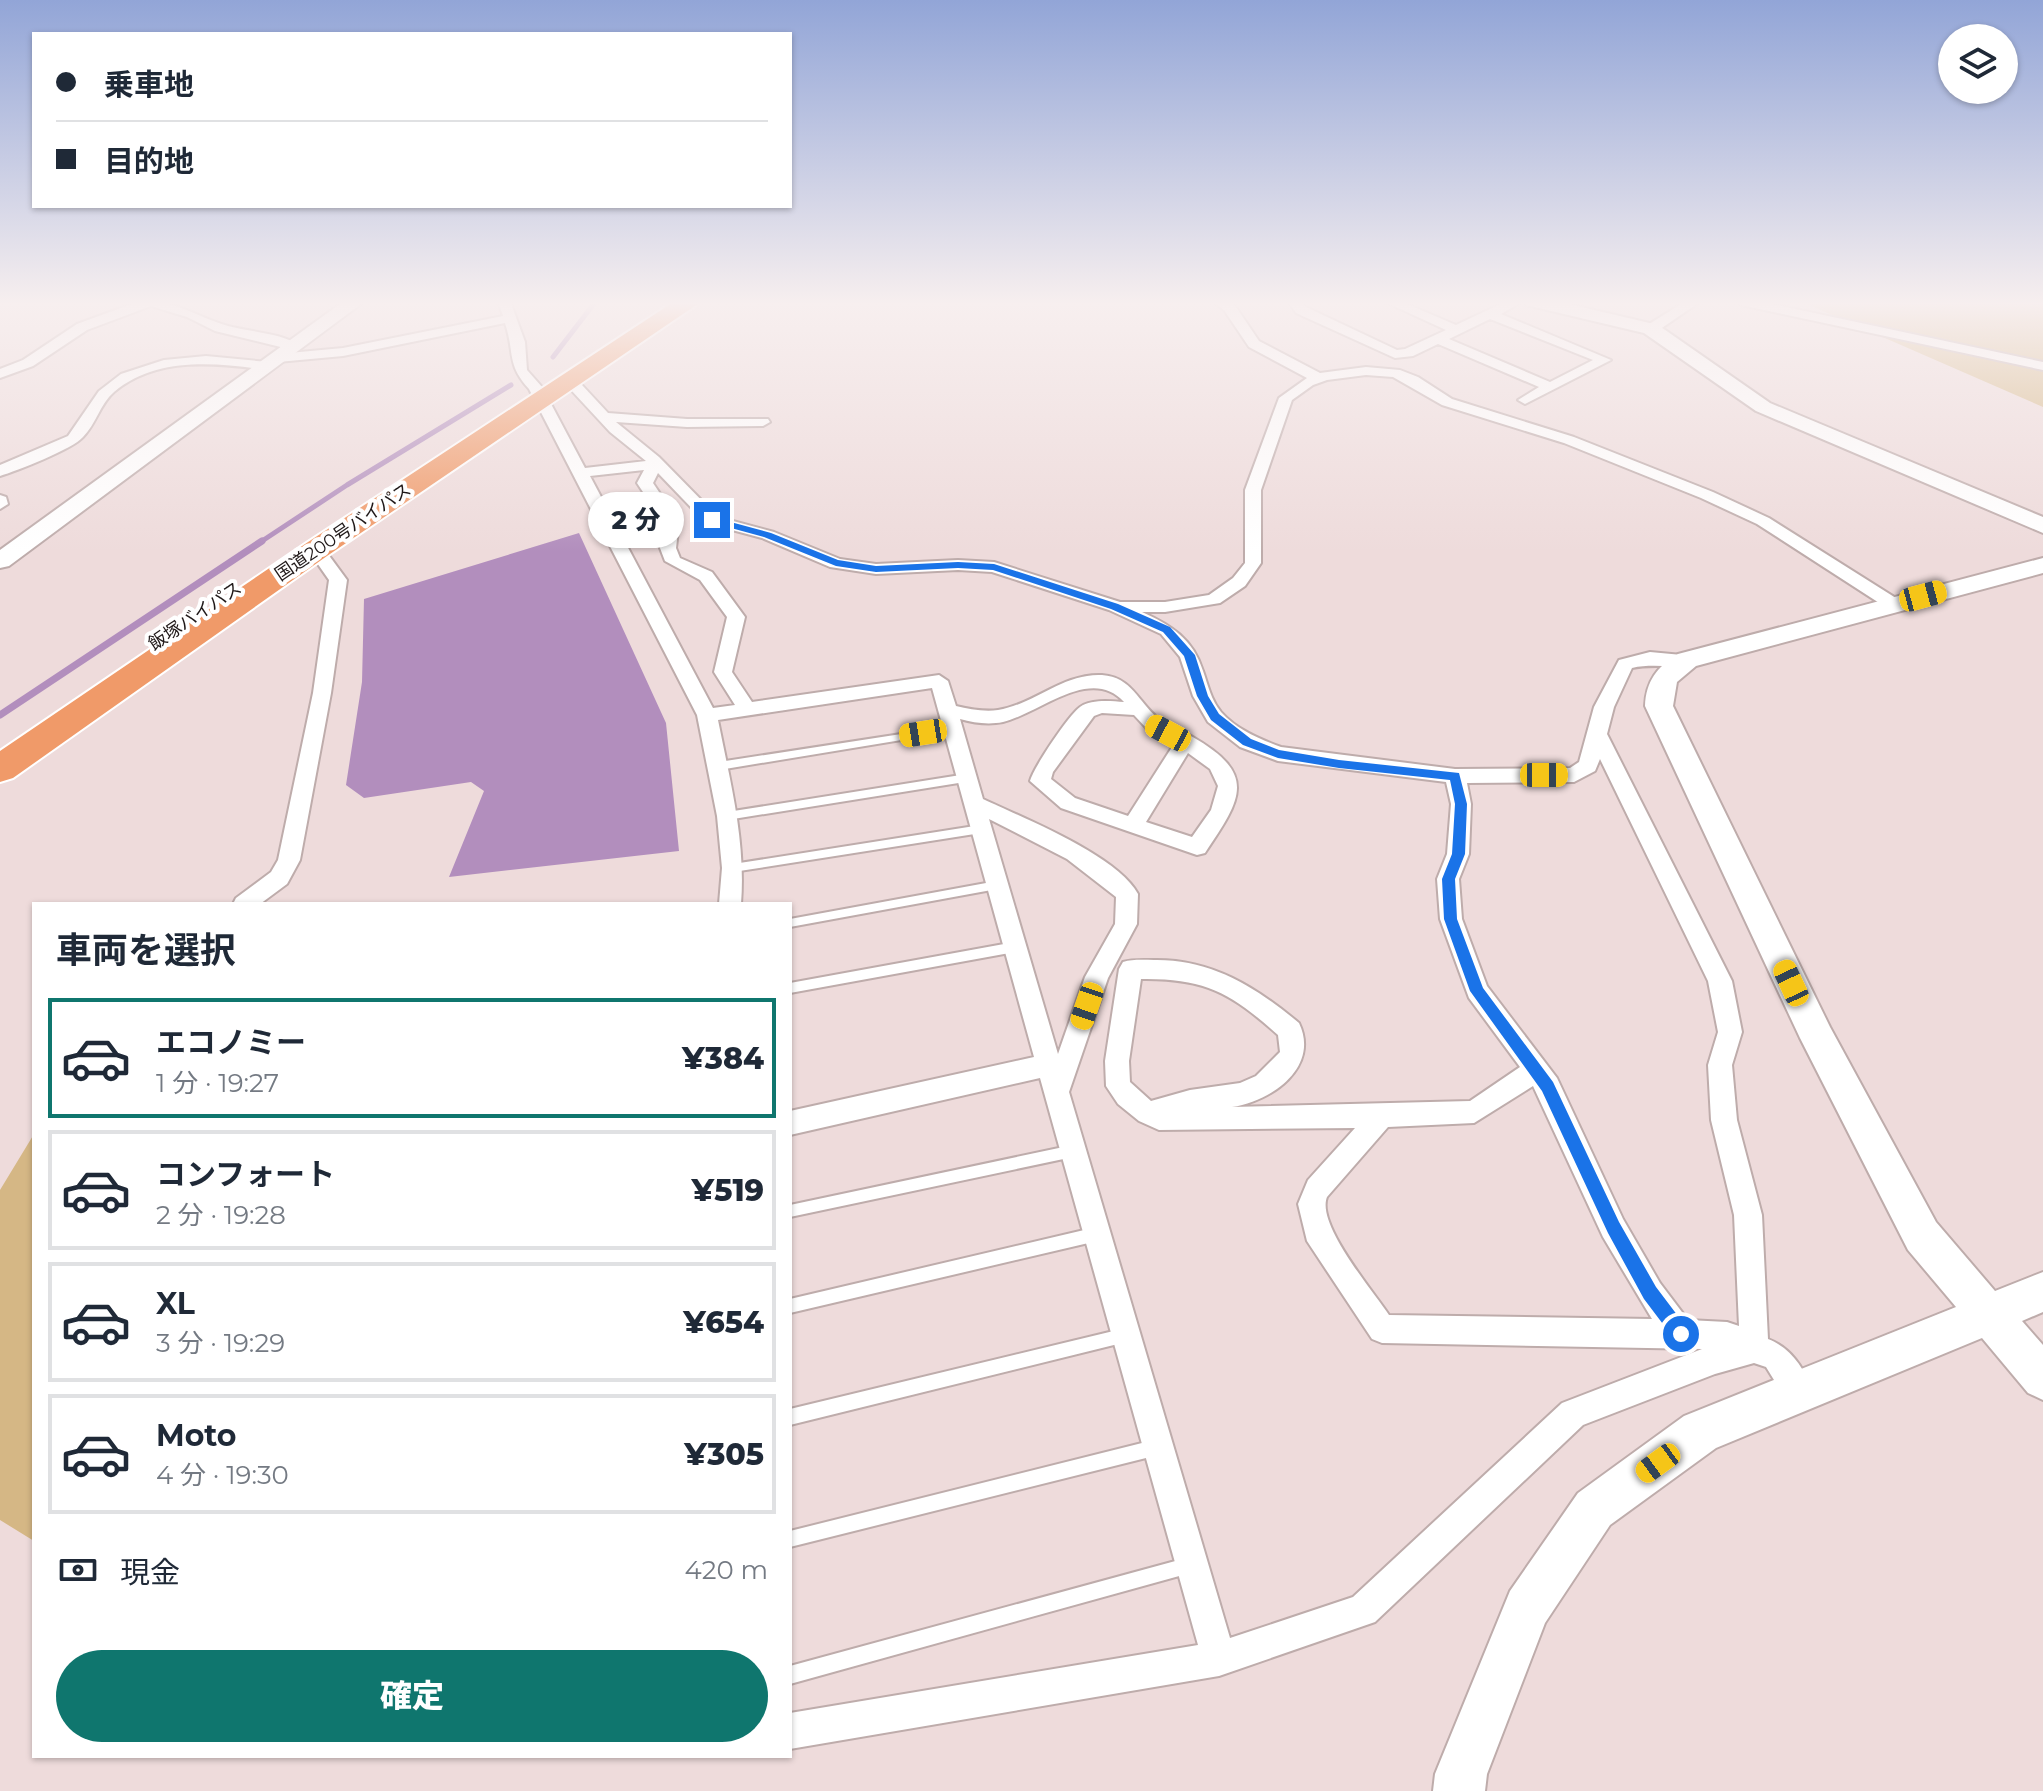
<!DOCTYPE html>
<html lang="ja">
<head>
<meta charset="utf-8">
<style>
  :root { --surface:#fff; --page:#f2f2f3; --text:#1f2937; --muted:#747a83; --line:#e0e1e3; --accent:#0f766e }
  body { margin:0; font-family:Montserrat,"Noto Sans JP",sans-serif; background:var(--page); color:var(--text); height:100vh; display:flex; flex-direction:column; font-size:30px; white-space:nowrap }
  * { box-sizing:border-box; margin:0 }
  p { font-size:26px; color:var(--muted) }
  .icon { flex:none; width:44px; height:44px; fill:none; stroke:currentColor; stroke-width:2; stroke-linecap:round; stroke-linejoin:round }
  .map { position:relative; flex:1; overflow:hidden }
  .panel { position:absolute; left:32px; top:902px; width:760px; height:856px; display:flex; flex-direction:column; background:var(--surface); border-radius:0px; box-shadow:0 2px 6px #0004 }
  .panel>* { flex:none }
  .guide { position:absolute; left:32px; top:32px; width:760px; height:176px; border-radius:0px; box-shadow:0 2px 6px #0004; display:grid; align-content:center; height:176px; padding:0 24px; background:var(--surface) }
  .buttons { position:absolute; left:1938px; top:24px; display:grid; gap:16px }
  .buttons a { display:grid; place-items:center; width:80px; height:80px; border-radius:50%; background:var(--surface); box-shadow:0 2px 6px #0004; font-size:40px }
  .end { position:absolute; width:36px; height:36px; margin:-18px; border:10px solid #1a73e8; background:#fff; box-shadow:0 0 0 4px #fff }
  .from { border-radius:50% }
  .bubble { position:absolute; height:56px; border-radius:28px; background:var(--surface); box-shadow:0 2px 6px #0004; font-size:26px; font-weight:800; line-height:56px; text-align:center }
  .car { position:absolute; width:24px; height:48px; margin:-24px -12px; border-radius:10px; box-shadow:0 0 6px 2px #0007; background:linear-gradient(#f5c518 24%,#345 0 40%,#f5c518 0 76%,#345 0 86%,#f5c518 0) }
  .guide b { display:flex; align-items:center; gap:28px; height:76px; font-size:30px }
  .guide b+b { border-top:2px solid var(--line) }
  .guide i { width:20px; height:20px; background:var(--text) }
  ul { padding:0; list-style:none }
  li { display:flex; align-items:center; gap:24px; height:120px; margin:0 16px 12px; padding:0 8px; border:4px solid var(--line); border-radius:0px }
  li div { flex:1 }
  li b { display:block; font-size:30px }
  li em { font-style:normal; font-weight:800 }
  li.active { border-color:var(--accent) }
  li>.icon { width:72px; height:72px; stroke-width:1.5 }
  h2 { padding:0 24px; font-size:36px; line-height:96px }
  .pay { display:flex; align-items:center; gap:20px; height:88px; padding:0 24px; font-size:30px }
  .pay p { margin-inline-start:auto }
  .primary-button { display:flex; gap:16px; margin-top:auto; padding:16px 24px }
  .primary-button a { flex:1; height:92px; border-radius:48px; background:var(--accent); color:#fff; font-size:32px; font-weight:800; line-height:92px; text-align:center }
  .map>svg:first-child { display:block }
  .green { fill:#d5b785 }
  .water { fill:#b28ebd }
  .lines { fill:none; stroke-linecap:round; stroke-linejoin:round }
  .stream-far1 { stroke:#b28ebd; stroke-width:5 }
  .stream { stroke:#b28ebd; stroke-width:7 }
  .lane-casing { stroke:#beacab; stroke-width:4 }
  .street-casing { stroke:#beacab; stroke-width:4 }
  .secondary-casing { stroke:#beacab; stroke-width:4 }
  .highway-casing { stroke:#fff; stroke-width:4 }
  .lane { fill:#fff; fill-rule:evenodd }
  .street { fill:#fff; fill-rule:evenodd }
  .secondary { fill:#fff; fill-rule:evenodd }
  .highway { fill:#f09a69; fill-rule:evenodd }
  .route { fill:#1a73e8 }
  .labels { text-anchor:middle; stroke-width:8; stroke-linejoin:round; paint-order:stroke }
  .far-street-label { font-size:18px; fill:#1f1818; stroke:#fff }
</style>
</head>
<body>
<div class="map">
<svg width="2043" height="1791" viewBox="0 0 2043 1791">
  <rect width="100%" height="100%" fill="#eedbdb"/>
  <path class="green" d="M1800 301H2043V407Z
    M34 1134V1541L0 1520V1190Z"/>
  <path class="water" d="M579 533 666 723 679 851 449 877 484 791 471 782 364 798 346 785 362 682 364 599Z"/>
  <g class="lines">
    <path class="stream-far1" d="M553 357 596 301
      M259 543 347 485 511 385"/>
    <path class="stream" d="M0 715 262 541"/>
    <defs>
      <path id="lane" d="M953 726 958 729 956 731 719 770 714 766 719 762Z
        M967 774 972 778 971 781 727 820 722 816 727 812Z
        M981 825 986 829 981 833 733 872 728 868 733 864Z
        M997 881 1001 882 1002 885 1001 888 997 889 790 927V919Z
        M1015 942 1019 944 1021 947 1019 950 1015 952 790 993V983Z
        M1073 1145 1078 1147 1080 1151 1078 1155 1073 1157 790 1217V1205Z
        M1097 1227 1102 1229 1104 1234 1102 1239 1097 1241 790 1313V1299Z
        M1126 1328 1131 1330 1133 1335 1131 1340 1126 1342 790 1425V1409Z
        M1158 1439 1163 1442 1166 1447 1163 1452 1158 1455 790 1547V1531Z
        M1190 1557 1196 1559 1198 1565 1196 1571 1190 1573 790 1684V1666Z"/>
      <path id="street" d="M140 301C180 301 194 316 228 326 250 332 283 333 300 346L293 350 215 331 187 317 151 306 87 330 33 366 0 378V369L23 360 77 324Z
        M498 301H510L525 342 527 370 542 387 585 468 646 461 610 432 572 391V385H582L608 413 687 419H768L770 422 763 426 687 427 616 422 659 457 718 517 774 532 840 559 876 564 958 560 994 562 1120 602H1165L1209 595 1233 578 1245 563V490L1279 398 1307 378 1249 347 1224 310 1212 301H1227L1234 304 1259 341 1320 373 1366 367 1400 370 1418 377 1452 399 1574 437 1713 492 1769 518 1899 600 1902 604 1899 608H1887L1757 524 1701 498 1564 443 1442 405 1393 377 1366 375 1327 380 1313 385 1292 400 1261 490V563L1245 586 1220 603 1165 612H1142C1171 625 1193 639 1203 671 1208 685 1211 700 1221 712 1236 729 1259 739 1281 747L1455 769 1570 768 1579 762 1594 707 1619 660 1650 652 1693 656 1696 660 1693 664C1674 669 1653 663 1632 668L1614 707 1607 734 1732 981 1742 1032 1732 1065 1737 1120 1762 1215 1768 1339C1791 1348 1803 1367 1813 1390L1809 1401 1798 1405 1787 1401 1766 1367 1754 1363 1715 1374 1583 1425 1375 1622 1219 1676 790 1749V1713L1198 1645 1040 1078 790 1135V1111L1034 1057 932 688 718 720C730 781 746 841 741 904H719L722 868 717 816 697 715 529 389C506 364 515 353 505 323L343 356 278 362 271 358 278 354 343 348 503 316ZM644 470 637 483 663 522 660 548 665 561 700 580 727 617 714 672 735 705 713 708 590 476ZM658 473 706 523 762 538 830 567 876 574 958 570 992 572 1109 610 1161 634 1180 657 1193 696 1208 722 1240 747 1278 761 1446 782 1451 804 1447 854 1437 879 1440 919 1469 998 1520 1067 1470 1101 1232 1107C1272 1101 1320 1067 1299 1023 1256 987 1211 959 1154 960 1143 960 1133 959 1123 962L1119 969 1105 1061 1106 1086 1118 1104 1139 1121 1159 1130 1355 1128 1308 1180 1298 1204 1307 1241 1372 1339 1382 1343 1702 1349 1562 1403 1353 1597 1230 1638 1069 1092 1108 978 1137 924 1138 894C1117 855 1023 818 983 799L960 719C974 723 989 725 1003 722 1040 713 1091 665 1124 702 1110 701 1091 699 1080 707 1068 716 1034 767 1030 781L1061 808 1197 855 1205 853C1242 798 1258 774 1191 736 1180 730 1168 726 1158 718 1138 702 1132 677 1102 675 1063 673 1035 704 998 710 984 712 969 709 956 706L948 681 939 675 752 702 732 672 745 617 712 572 680 558 676 548 679 522 653 483ZM1102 713 1134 715 1149 731 1174 744 1128 816 1075 798 1051 779 1053 772 1094 716ZM1188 753 1210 769 1218 786 1211 810 1192 837 1146 822ZM1600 759 1708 981 1718 1032 1708 1065 1711 1120 1734 1215 1739 1326 1727 1322 1688 1320 1660 1283 1623 1219 1557 1078 1487 986 1462 919 1459 879 1469 854 1471 804 1467 783 1574 782 1595 771ZM989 819 1067 859 1116 897 1115 924 1085 977 1058 1054ZM1141 979C1205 978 1231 993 1278 1035L1280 1052 1256 1076 1240 1083 1190 1090 1151 1101 1130 1082 1129 1061ZM1533 1086 1603 1237 1652 1319 1389 1315C1373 1291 1316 1224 1327 1197L1388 1127 1474 1123Z
        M1288 301H1300L1306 307 1397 350 1405 349 1446 330 1383 301H1400L1456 325 1507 301H1523L1501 314 1611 360 1525 404 1518 400 1539 387 1438 344 1413 356 1395 358 1296 313ZM1490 319 1593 360 1550 382 1449 339Z
        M1686 301H1701L1656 332H1646V326Z
        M1735 301H1758L2043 362V370L1741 305Z
        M206 356 268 362 275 366 268 370C217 363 157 356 114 392 100 404 96 424 83 437 73 449 16 471 0 476V465L68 436 99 391 121 374 164 360Z
        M0 495 6 497 8 504 0 509Z
        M316 545 322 546 347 580 331 693 300 860 287 884 260 904H233L236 898 271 872 278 860 313 693 329 580 308 550Z"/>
      <path id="secondary" d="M344 301H365L9 566 0 568V550Z
        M1524 301H1556L1658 325 1770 403 2043 517V533L1756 411 1644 333 1526 305Z
        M2043 558V573L1696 666 1677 682 1673 706 1830 1027 1936 1222 1995 1291 2043 1272V1312L2022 1321 2043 1345V1400L2028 1393 1982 1338 1716 1448 1610 1525 1545 1623 1487 1774 1485 1791H1433L1435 1774 1510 1591 1578 1493 1684 1416 1956 1307 1908 1250 1800 1038 1645 706C1646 681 1657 667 1678 654Z"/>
      <path id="highway" d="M675 301H702L327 556 13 778 0 782V751L305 544Z"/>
    </defs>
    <use href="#lane" class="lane-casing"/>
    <use href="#street" class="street-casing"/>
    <use href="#secondary" class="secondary-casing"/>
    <use href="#highway" class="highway-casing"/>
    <use href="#lane" class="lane"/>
    <use href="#street" class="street"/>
    <use href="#secondary" class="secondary"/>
    <use href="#highway" class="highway"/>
  </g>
  <linearGradient id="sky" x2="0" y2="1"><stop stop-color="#92a5d7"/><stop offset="0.55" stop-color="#f7efef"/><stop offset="1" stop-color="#f7efef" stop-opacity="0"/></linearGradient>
  <rect width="2043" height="552" fill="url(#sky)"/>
  <path class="route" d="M712 517 771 533 838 560 876 566 958 562 994 564 1118 604 1170 627 1195 655 1208 696 1219 714 1251 739 1279 750 1339 760 1459 773 1467 804 1465 854 1455 879 1457 919 1483 988 1553 1082 1619 1222 1656 1287 1687 1328 1690 1334 1687 1340 1681 1342 1675 1340 1644 1299 1608 1233 1542 1091 1470 991 1444 919 1442 879 1452 854 1455 804 1450 780 1339 768 1278 758 1243 745 1211 720 1197 696 1184 656 1163 632 1111 609 993 570 958 568 876 572 836 566 764 537 709 522Z"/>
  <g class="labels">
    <g class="far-street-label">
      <text transform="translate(343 532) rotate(-34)" y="6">国道200号バイパス</text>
      <text transform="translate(195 616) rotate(-34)" y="6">飯塚バイパス</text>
    </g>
  </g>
</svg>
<div class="buttons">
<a><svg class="icon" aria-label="layers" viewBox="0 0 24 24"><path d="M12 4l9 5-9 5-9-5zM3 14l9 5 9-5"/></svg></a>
</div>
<i class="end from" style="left:1681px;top:1334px"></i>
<i class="end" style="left:712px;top:520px"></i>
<div class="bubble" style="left:588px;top:492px;width:96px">2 分</div>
<i class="car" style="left:1923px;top:596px;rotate:75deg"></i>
<i class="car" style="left:923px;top:733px;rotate:261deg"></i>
<i class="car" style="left:1168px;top:733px;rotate:298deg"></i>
<i class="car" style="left:1544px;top:775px;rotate:90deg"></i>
<i class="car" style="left:1791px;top:983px;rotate:335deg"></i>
<i class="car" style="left:1087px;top:1006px;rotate:199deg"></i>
<i class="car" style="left:1658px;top:1463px;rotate:234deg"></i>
<div class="guide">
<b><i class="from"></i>乗車地</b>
<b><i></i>目的地</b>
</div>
<section class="panel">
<h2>車両を選択</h2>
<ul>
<li class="active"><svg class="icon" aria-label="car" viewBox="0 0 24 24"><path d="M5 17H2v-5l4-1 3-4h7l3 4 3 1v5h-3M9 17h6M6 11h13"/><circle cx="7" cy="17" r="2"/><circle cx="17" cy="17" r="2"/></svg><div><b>エコノミー</b><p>1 分 · 19:27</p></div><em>¥384</em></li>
<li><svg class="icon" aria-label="car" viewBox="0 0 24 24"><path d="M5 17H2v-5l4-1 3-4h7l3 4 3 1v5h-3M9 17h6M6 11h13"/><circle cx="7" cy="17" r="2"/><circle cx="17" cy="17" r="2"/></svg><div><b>コンフォート</b><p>2 分 · 19:28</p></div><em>¥519</em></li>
<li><svg class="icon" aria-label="car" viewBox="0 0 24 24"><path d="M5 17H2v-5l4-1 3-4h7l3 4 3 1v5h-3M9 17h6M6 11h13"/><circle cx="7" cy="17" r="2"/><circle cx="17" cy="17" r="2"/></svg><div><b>XL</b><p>3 分 · 19:29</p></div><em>¥654</em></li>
<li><svg class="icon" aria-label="car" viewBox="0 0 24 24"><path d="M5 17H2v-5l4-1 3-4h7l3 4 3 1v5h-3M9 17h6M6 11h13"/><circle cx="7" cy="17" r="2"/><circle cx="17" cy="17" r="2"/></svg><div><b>Moto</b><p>4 分 · 19:30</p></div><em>¥305</em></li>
</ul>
<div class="pay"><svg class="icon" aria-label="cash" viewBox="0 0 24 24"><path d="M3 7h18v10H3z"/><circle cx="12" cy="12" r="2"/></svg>現金<p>420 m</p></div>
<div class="primary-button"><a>確定</a></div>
</section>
</div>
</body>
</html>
